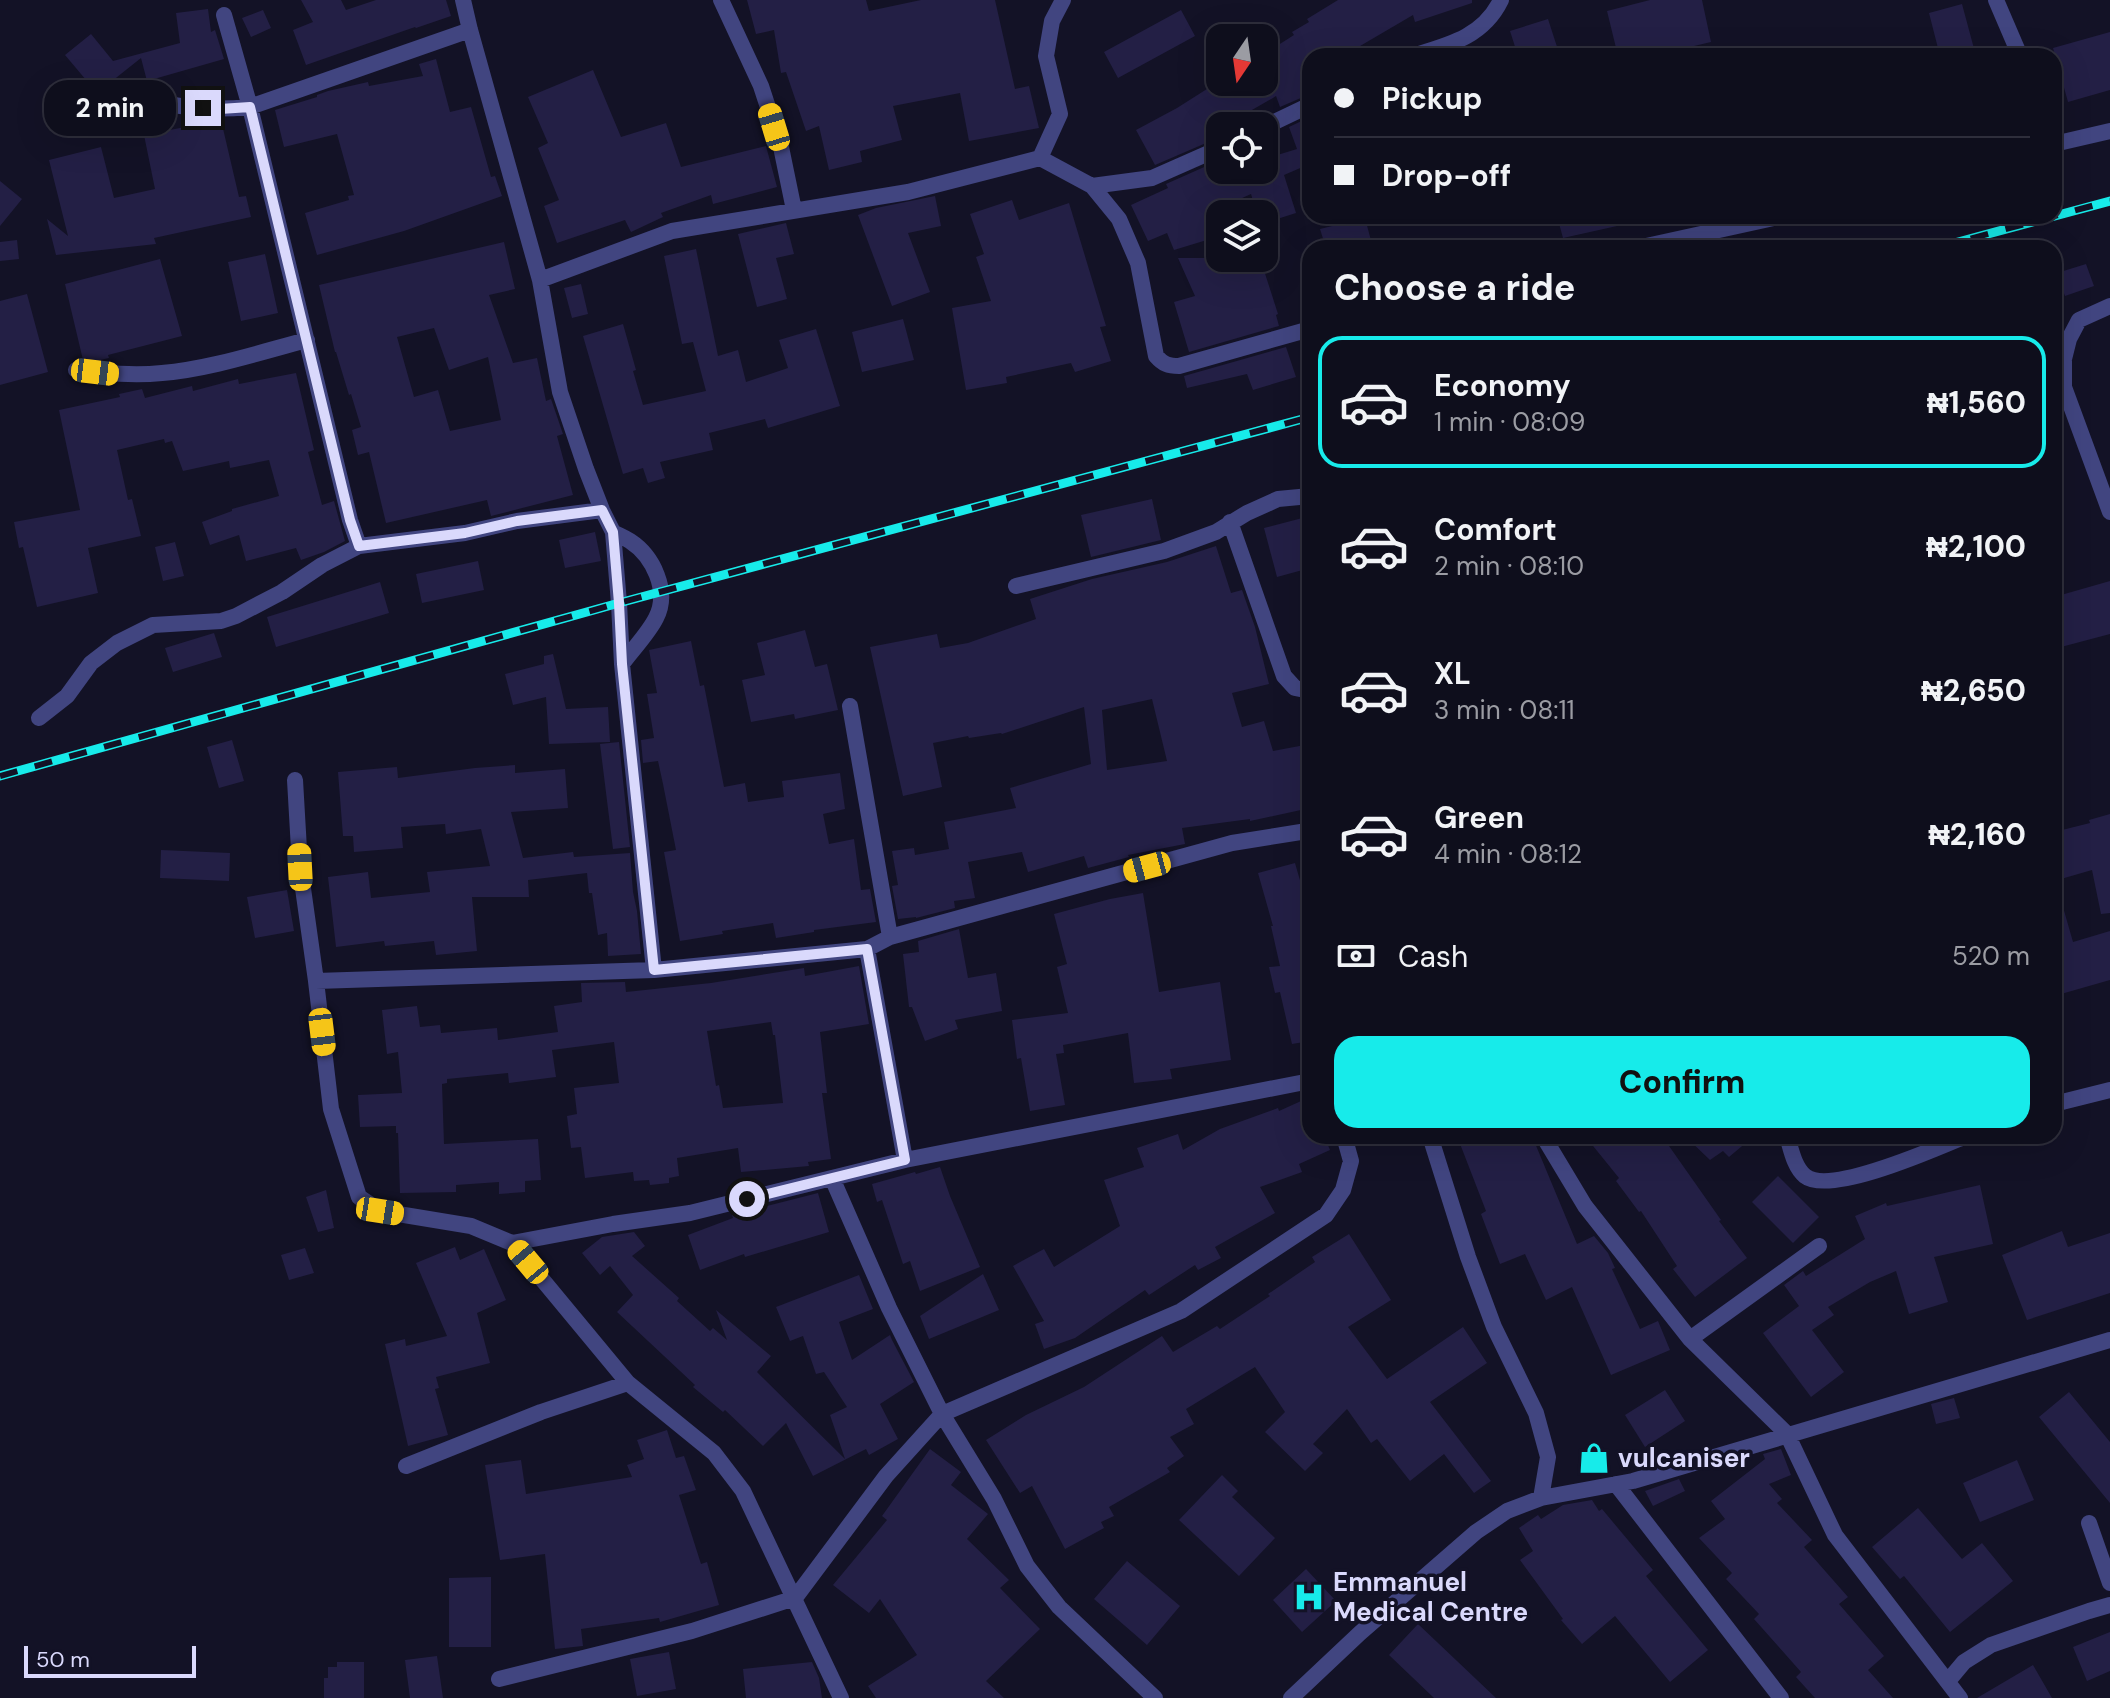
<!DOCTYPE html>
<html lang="en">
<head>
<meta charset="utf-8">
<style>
  :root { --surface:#0e0e1c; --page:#1c1c29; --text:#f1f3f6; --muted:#9b9ca3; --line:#2e2e3b; --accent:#17ebea }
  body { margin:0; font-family:"DM Sans",sans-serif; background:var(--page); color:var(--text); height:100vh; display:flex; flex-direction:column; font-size:30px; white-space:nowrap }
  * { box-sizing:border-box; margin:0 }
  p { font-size:26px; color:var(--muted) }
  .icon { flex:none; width:44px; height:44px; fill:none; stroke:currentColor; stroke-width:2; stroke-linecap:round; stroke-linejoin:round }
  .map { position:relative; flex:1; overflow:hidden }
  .panel { position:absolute; left:1302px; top:240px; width:760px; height:904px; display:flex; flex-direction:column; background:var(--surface); border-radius:24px; box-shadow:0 8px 32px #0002,0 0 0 2px var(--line) }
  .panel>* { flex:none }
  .guide { position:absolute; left:1302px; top:48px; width:760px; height:176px; border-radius:24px; box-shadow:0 8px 32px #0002,0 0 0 2px var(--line); display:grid; align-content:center; height:176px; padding:0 32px; background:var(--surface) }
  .needle { width:52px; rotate:193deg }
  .tools { position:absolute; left:1206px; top:24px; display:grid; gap:16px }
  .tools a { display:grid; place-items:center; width:72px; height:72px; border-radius:16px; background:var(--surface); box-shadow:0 8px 32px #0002,0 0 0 2px var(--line); font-size:40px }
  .scale { position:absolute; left:24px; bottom:20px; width:172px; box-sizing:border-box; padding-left:8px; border:4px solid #dad9fc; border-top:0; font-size:22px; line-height:28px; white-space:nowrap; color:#dad9fc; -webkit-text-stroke:6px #131226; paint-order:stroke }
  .end { position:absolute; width:36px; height:36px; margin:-18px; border:10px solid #dad9fc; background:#111; box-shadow:0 0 0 4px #111 }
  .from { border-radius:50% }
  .bubble { position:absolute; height:56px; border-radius:24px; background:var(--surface); box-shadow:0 8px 32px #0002,0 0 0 2px var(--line); font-size:26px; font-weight:800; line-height:56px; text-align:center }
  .car { position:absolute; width:24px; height:48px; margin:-24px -12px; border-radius:10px; box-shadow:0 0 6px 2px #0007; background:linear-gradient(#f5c518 24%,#345 0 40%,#f5c518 0 76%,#345 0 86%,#f5c518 0) }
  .guide b { display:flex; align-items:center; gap:28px; height:76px; font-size:30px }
  .guide b+b { border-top:2px solid var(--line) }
  .guide i { width:20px; height:20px; background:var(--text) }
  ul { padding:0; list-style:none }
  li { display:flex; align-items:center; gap:24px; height:132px; margin:0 16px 12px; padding:0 16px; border:4px solid transparent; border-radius:24px }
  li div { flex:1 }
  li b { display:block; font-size:30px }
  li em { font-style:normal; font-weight:800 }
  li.current { border-color:var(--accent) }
  li>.icon { width:72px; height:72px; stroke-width:1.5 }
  h2 { padding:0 32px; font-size:36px; line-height:96px }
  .pay { display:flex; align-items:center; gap:20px; height:88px; padding:0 32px; font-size:30px }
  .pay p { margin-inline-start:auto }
  .cta { display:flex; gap:16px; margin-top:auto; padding:16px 32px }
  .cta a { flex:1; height:92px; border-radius:24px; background:var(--accent); color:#111; font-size:32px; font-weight:800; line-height:92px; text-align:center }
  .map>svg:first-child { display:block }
  .building { fill:#231f45; fill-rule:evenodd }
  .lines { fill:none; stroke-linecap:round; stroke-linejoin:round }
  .street { stroke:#414580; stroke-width:16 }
  .rail-casing { stroke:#17ebea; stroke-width:9 }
  .rail { stroke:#131226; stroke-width:6; stroke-dasharray:18; stroke-linecap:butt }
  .route { stroke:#dad9fc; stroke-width:10 }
  .labels { text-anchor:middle; stroke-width:7; stroke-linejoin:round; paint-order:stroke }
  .poi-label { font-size:26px; font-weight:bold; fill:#dad9fc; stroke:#131226; text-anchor:start }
</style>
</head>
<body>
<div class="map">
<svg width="2110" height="1698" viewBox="0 0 2110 1698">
  <rect width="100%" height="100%" fill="#131226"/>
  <path class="building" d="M301 0H341L346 10 376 0H446L451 16 416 28 415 27 306 65 293 30 313 22Z
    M747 0H866L869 11 921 0H995L1015 89 1029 86 1039 128 969 141 960 93 893 106 902 140 860 151 862 162 829 170 819 126 806 131 786 72 781 73 774 30 756 34Z
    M1338 0H1472V3L1415 22 1413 15 1343 56H1310V94L1280 107 1276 96 1273 98 1224 126H1220V137L1155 165 1136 130 1177 108 1218 82H1264V54L1294 35 1292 32 1309 22 1307 19Z
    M1650 0H1702L1711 42 1694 46 1696 56H1618L1607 11Z
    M1962 4 1976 56H1940L1929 13Z
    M208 9 211 32 215 30 224 59 147 81 141 58 97 93 65 55 91 34 113 61 180 43 176 13Z
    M263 10 271 28 251 37 242 18Z
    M1181 10 1195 36 1118 78 1104 52Z
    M1548 19 1560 56H1518L1510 31Z
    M2110 32V90L2068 102 2053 48Z
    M436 59 450 112 471 107 491 177 495 176 502 196 404 231 317 255 305 213 349 200 348 196 354 195 337 134 284 147 275 110 317 97V95L328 91 368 82 369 86 423 76 419 64Z
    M593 70 621 137 666 123 681 167 766 146 777 187 713 204 711 195 661 213 663 217 631 232 625 220 557 243 544 206 559 200 538 148 548 143 528 97Z
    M1310 117V178L1305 166 1284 175 1296 213 1264 223V214H1257L1251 194 1220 208V236L1174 250 1167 233 1148 241 1131 205 1168 188 1166 184 1220 160V170H1264V159L1297 149 1289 127Z
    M221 120 239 197 246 196 251 217 154 238 156 244 56 255 47 219 68 236 49 160 101 147 114 198 155 189 144 135Z
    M0 181 22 199 0 226Z
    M935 196 941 226 908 233 930 292 892 306 858 215 876 208Z
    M1012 200 1019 220 1069 203 1106 326 1100 327 1111 361 1075 372 1071 363 1006 377 1007 383 966 390 952 308 991 301 976 257 984 254 970 214Z
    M1557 216H1625L1626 224 1563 238Z
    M1365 218 1373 248H1326L1320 229Z
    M786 223 794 254 776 258 787 299 757 307 738 234Z
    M17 240 19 259 0 261V242Z
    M504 242 515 289 489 295 513 363 537 358 546 401 551 399 563 434 557 436 573 495 491 516 487 500 386 523 369 452 358 455 352 430 361 427 351 394 349 395 336 352H335L319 285ZM434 328 449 370 488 357 501 420 450 431 438 390 414 397 397 337Z
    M696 249 718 356 738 350 746 382 788 368 779 340 816 329 840 406 768 428 765 419 709 433 713 450 660 462 665 478 648 483 643 468 623 474 583 336 623 324 636 370 633 371 643 405 706 391 693 342 682 344 664 256Z
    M265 254 278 313 241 321 228 262Z
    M1178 258H1260L1278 314 1276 315 1279 326 1189 352 1174 302 1195 296Z
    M160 259 182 336 108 355 109 358 96 361 83 360 65 284Z
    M2086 264 2094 286 2065 296 2057 273Z
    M581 284 588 314 572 318 564 288Z
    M27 294 48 372 0 385V301Z
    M903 319 914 360 862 372 852 332Z
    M1286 347 1296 377 1253 390 1247 374 1187 388 1184 376Z
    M296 373 314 450 308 452 322 505 334 501 345 541 324 552 301 560 296 548 246 561 239 535 210 545 202 522 232 511V509L279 496 269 460 230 468 229 461 183 471 172 441 165 443 164 439 117 450 128 500 132 499 141 536 88 548 98 593 37 607 23 547 19 548 14 522 80 510 59 410 120 397 119 394 142 389 145 398 192 386 193 391 238 379 239 384Z
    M1152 499 1161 540 1091 557 1081 515Z
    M1310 516V568L1277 577 1264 528Z
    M595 532 601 561 565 568 559 540Z
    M175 542 184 576 163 581 155 547Z
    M1216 546 1231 593 1242 590 1255 627 1269 684 1232 693 1242 727 1264 721 1273 751 1310 744V808L1250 821V819L1182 828 1185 844 1128 855 1129 857 1088 868 1084 856 1028 872 1022 852 968 862 975 898 954 901 955 908 916 918V917L898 919 892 886 898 885 892 851 914 848 915 855 949 849 944 822 1016 808 1010 788 1091 764 1084 707 1002 734 1001 733 969 738 968 736 933 743 942 787 903 796 870 647 937 634 940 648 968 643 1036 619 1030 599 1092 579 1167 562ZM1152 699 1167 761 1107 770 1102 710Z
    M478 561 484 590 422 603 416 574Z
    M2110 581V634L2061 647 2054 620V597Z
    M380 582 389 613 276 647 267 617Z
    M805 630 815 667 827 664 838 710 795 719 794 714 751 722 742 680 765 675 757 643Z
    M214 633 222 657 173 672 165 648Z
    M691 641 700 686 704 685 724 787 745 783 748 802 784 797 782 781 840 773 845 809 823 814 829 844 854 839 861 890 870 889 876 922 814 930V932L776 938 773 923 722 931 723 934 680 941 664 852 676 850 663 784 658 761 643 763 641 740 654 738 647 694 657 693 649 650Z
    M553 654 566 709 608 707 610 742 549 744 546 697 513 705 505 674 544 664V656Z
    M232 740 244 781 219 788 207 747Z
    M619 742 630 847 613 849 600 744Z
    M515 765V773L565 769 568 808 511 812 523 858 573 852 574 857 630 853 633 892 637 911 641 954 608 956 607 933 598 935 592 893H589L587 873 528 880 529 897H472L477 951 436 955 434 941 385 946 384 941 336 947 328 877 368 872 371 898 430 892 427 872 490 866 481 829 446 834 445 824 401 827 403 848 354 852 353 836H343L338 772 397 767 398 778 475 768Z
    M2110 814V913L2101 914 2092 870 2054 881V832L2090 823 2089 820Z
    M161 850 230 853 229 881 160 878Z
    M1295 863 1310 915V948L1305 949 1310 971V1041L1292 1044 1280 992 1275 993 1269 967 1280 966 1271 926H1273L1258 873Z
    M287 890 294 931 255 938 247 897Z
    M1143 893 1159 992 1220 982 1231 1060 1170 1069 1172 1079 1134 1083 1128 1033 1063 1045 1064 1053 1056 1054 1065 1105 1030 1111 1021 1058 1017 1059 1012 1020 1068 1013 1057 967 1067 964 1054 914 1110 899Z
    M2059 893 2073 942 2110 931V980L2054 996V894Z
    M959 929 968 978 996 973 1002 1011 955 1020 958 1029 925 1041 912 1007H909L903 954 919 952 918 941Z
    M859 966 869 1024 820 1032 827 1093H822L831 1159 808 1162 809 1166 741 1172 738 1148 677 1158 679 1176 669 1178V1183L650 1185 649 1180 634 1181 633 1172 585 1178 581 1147 571 1148 567 1116 577 1114 574 1088 619 1083 614 1042 552 1050 556 1077 509 1083 508 1073 447 1079V1083L442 1084 444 1144 538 1139 541 1180 525 1181V1192L499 1194V1182L456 1185V1192L400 1193 398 1133H396V1126L360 1127 358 1095 402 1093 398 1052 387 1054 382 1010 417 1006 420 1027 440 1025 441 1033 497 1028 498 1040 558 1032 554 1006 582 1002 581 983 625 982 626 992 711 983 804 968 805 976ZM771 1022 773 1035H775L783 1103 723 1108 719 1085 716 1086 707 1031Z
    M1310 1097V1136H1324L1330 1150 1299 1164 1302 1172 1260 1187 1275 1213 1215 1247 1221 1258 1198 1270 1195 1265 1149 1295 1145 1290 1075 1338 1044 1349 1035 1324 1044 1321 1013 1266 1044 1249 1054 1267 1120 1226 1104 1180 1144 1167 1137 1148 1178 1134 1183 1150 1220 1129 1278 1108 1279 1111Z
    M1457 1136H1532L1577 1244 1594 1236 1608 1253 1615 1268 1612 1269 1640 1329 1658 1321 1670 1350 1611 1375 1572 1287 1546 1300 1525 1254 1500 1264 1481 1214 1486 1211Z
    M1585 1136H1662L1721 1220 1719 1221 1747 1258 1695 1297 1673 1269 1677 1266 1641 1211 1639 1212 1616 1181 1619 1178Z
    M1685 1136H1754L1729 1157 1723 1151 1710 1160Z
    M940 1167 950 1196 980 1267 920 1291 910 1261 903 1264 882 1200 877 1202 872 1184 915 1172 916 1174Z
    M1778 1176 1819 1217 1793 1243 1752 1202Z
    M1980 1185 1993 1244 1934 1257 1948 1302 1909 1314 1896 1271 1870 1282 1828 1307 1834 1315 1812 1330 1844 1372 1811 1397 1763 1333 1799 1306 1784 1285 1803 1271 1806 1276 1865 1239 1855 1216 1886 1203 1887 1206Z
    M326 1190 334 1228 318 1232 306 1197Z
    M818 1193 829 1232 745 1257 744 1254 700 1270 688 1235 733 1218 732 1215Z
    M2062 1231 2068 1247 2110 1233V1293L2027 1320 2002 1255Z
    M634 1232 645 1246 632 1256 679 1298 677 1301 710 1331 713 1328 727 1340 716 1310 771 1356 757 1372 845 1459 830 1415 847 1407 824 1372 816 1374 803 1336 790 1341 776 1307 859 1275 873 1309 839 1322 852 1360 890 1335 892 1340 914 1382 880 1404 898 1439 869 1455 866 1449 813 1476 786 1423 763 1446 725 1410 723 1412 693 1387 695 1385 617 1312 633 1295 610 1266 600 1275 582 1253 602 1237Z
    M1349 1234 1391 1300 1348 1327 1387 1379 1463 1327 1487 1363 1430 1402 1491 1481 1474 1493 1444 1454 1410 1481 1377 1439 1371 1443 1347 1409 1313 1444 1323 1453 1305 1471 1265 1432 1285 1412 1255 1367 1186 1409 1194 1424 1170 1437 1184 1456 1167 1468 1170 1472 1109 1507 1114 1516 1101 1522 1104 1528 1065 1549 1032 1486 1020 1493 986 1440 1026 1415 1084 1387 1162 1336 1173 1352 1217 1326 1220 1329 1270 1296 1268 1294 1315 1262 1312 1257Z
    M455 1247 460 1260 484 1249 506 1300 477 1313 490 1363 436 1377 439 1388 435 1389 448 1435 408 1446 385 1344 405 1339 406 1346 447 1336 416 1263Z
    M305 1248 314 1273 289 1280 281 1255Z
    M983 1274 999 1310 929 1339 920 1316Z
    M1665 1390 1685 1421 1645 1447 1625 1415Z
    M2069 1392 2110 1442V1503L2039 1417Z
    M1954 1398 1960 1418 1936 1424 1931 1404Z
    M667 1430 676 1458 684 1456 696 1490 679 1495 701 1564 707 1562 719 1605 660 1622 659 1618 581 1629 583 1646 555 1649 545 1554 500 1560 485 1465 521 1460 526 1494 632 1477 627 1465 644 1459 637 1440Z
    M930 1449 961 1472 951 1485 988 1514 967 1539 1009 1580 1000 1588 1040 1629 986 1681 1004 1698H876L868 1686 917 1655 880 1599 869 1613 833 1585 887 1520 882 1516Z
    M1781 1449 1791 1475 1769 1484 1782 1499 1777 1503 1812 1540 1804 1547 1848 1597 1839 1604 1884 1656 1868 1670 1893 1698H1815L1796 1677 1801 1672 1754 1619 1759 1614 1726 1579 1732 1573 1699 1538 1725 1519 1711 1501 1765 1459 1763 1454Z
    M2017 1460 2034 1500 1980 1522 1963 1483Z
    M1222 1475 1238 1491 1232 1497 1275 1538 1239 1576 1179 1520Z
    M1679 1479 1685 1491 1653 1506 1645 1491Z
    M1592 1500 1599 1511 1602 1509 1653 1570 1646 1576 1708 1650 1670 1682 1615 1616 1582 1644 1561 1620 1563 1619 1520 1560 1533 1551 1519 1528 1538 1515 1541 1519 1563 1505Z
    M1918 1508 1962 1559 1982 1543 2013 1581 1950 1632 1904 1576 1900 1579 1872 1547Z
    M1127 1561 1180 1606 1147 1645 1094 1599Z
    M1306 1569 1336 1601 1302 1632 1273 1600Z
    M491 1577V1647H449V1578Z
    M1418 1624 1496 1698H1434L1389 1655Z
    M2110 1632V1671L2087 1681 2073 1647Z
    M669 1652 676 1689 637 1696 630 1659Z
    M437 1656 443 1698H410L405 1660Z
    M337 1662H364V1698H324V1678H328V1667H337Z
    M812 1662 819 1678 822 1698H746L743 1669Z
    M2033 1665 2052 1698H1977Z"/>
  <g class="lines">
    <path class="street" d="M463 0 470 30 540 280 560 392 586 469 602 510 613 532 619 603 622 664 654 970
      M721 0 761 86 781 147 794 210
      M1996 0 2020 56
      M224 15 250 107 350 520 359 546 465 533 517 521 602 510
      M1412 56C1449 45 1483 37 1501 0
      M125 98 127 89C135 93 143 97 151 100 183 109 218 110 250 107L470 30
      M1264 127 1310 105
      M2054 144 2110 131
      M1040 158 1060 114 1046 56 1052 21 1063 0
      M1092 186 1152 178 1220 148
      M1637 248 1783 216
      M540 280 672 231 908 192 1040 158 1092 186 1119 219 1138 263 1156 356C1163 364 1168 366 1179 366L1310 329
      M2110 306 2079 320 2069 339 2064 359V387L2110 512
      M76 370C105 373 133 376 162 373 210 369 261 352 307 340
      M1230 522 1284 676 1295 688 1310 691
      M613 532C618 535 624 537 630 541 653 556 670 591 656 618 648 634 632 650 622 664
      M1016 586 1164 551 1216 532 1247 513 1278 499 1310 496
      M850 706 890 937
      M39 718 67 696 91 663 117 643 153 625 221 621 236 616 282 592 322 565 359 546
      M295 780 300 867 316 981 331 1109 359 1197 380 1211 471 1226 512 1243 628 1383 714 1453 743 1491 841 1698
      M867 949 905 1160
      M316 981 654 970 867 949 890 937 1232 843 1307 831
      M2054 1104 2110 1090
      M1430 1136 1468 1257 1494 1327 1536 1413 1548 1457 1541 1498
      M1543 1136 1585 1206 1690 1339 1787 1434 1835 1535 1960 1698
      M1787 1136C1791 1149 1794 1167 1805 1176 1830 1196 1937 1148 1966 1136
      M832 1178 889 1308 942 1414 994 1499 1027 1566 1059 1607 1155 1698
      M512 1243 613 1224 690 1213 905 1160 1310 1081
      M1690 1339 1819 1246
      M406 1466 541 1412 628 1383
      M1616 1484 1781 1698
      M2089 1523 2110 1583
      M499 1679 692 1631 795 1598 886 1476 942 1414 1181 1311 1326 1215 1343 1190 1351 1161 1344 1136
      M1948 1681 1964 1662 1991 1645 2089 1611 2110 1605
      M1291 1698 1360 1633 1476 1532 1507 1511 1541 1498 1633 1481 2110 1340"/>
    <defs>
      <path id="rail" d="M1936 248 2110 201
        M0 776 619 603 1310 417"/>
    </defs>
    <use href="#rail" class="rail-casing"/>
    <use href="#rail" class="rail"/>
  </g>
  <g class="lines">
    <path class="route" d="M203 108 220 109 250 107 350 520 359 546 465 533 517 521 602 510 613 532 619 603 622 664 654 970 867 949 905 1160 747 1199"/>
  </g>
  <defs>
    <symbol id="shop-bare" viewBox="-9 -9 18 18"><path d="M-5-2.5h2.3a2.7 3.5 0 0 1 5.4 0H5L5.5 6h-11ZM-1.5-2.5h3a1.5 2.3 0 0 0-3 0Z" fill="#17ebea" stroke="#131226" stroke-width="2.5" paint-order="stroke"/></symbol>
    <symbol id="hospital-bare" viewBox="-9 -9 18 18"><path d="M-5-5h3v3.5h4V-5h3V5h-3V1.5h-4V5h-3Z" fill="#17ebea" stroke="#131226" stroke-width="2.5" paint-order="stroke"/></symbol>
  </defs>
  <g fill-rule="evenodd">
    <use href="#shop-bare" x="1572" y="1436" width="44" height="44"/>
    <use href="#hospital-bare" x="1287" y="1575" width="44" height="44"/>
  </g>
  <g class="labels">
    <g class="poi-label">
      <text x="1618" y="1467">vulcaniser</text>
      <text x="1333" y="1591">Emmanuel<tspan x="1333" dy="30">Medical Centre</tspan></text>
    </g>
  </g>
</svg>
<div class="tools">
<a><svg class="needle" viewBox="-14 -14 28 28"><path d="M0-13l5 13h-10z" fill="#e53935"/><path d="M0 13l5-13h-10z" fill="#9b9ca3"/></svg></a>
<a><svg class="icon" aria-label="locate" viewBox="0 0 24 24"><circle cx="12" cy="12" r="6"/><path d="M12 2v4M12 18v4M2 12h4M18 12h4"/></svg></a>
<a><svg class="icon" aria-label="layers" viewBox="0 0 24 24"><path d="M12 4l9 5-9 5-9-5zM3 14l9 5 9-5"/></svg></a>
</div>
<div class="scale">50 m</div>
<i class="end from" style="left:747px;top:1199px"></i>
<i class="end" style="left:203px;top:108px"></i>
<div class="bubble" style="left:44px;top:80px;width:132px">2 min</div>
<i class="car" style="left:774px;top:127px;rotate:343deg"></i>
<i class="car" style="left:95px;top:372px;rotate:97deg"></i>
<i class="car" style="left:300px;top:867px;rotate:357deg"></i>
<i class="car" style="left:1147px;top:867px;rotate:255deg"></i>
<i class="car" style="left:322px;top:1032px;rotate:173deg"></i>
<i class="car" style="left:380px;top:1211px;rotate:99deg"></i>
<i class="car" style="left:528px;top:1262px;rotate:320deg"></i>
<div class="guide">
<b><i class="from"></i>Pickup</b>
<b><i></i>Drop-off</b>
</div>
<section class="panel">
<h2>Choose a ride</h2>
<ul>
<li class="current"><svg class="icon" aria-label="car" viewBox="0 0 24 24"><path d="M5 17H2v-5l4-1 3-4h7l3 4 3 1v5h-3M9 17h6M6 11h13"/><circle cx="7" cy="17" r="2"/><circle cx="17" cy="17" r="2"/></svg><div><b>Economy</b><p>1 min · 08:09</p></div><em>₦1,560</em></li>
<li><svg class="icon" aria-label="car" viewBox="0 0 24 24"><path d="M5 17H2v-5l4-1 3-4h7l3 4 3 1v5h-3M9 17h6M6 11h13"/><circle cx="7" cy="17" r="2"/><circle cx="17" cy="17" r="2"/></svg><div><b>Comfort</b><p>2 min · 08:10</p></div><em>₦2,100</em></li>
<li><svg class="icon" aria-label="car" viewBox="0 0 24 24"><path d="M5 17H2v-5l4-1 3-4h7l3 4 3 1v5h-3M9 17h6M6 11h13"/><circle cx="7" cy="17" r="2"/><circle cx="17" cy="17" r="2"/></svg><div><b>XL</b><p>3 min · 08:11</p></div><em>₦2,650</em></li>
<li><svg class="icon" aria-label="car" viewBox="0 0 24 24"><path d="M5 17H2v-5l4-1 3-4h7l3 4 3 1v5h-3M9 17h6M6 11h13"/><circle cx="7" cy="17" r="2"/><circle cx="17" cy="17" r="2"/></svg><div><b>Green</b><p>4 min · 08:12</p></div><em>₦2,160</em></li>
</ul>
<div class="pay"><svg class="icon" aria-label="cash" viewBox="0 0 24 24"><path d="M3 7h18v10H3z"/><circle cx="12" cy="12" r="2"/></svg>Cash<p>520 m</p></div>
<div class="cta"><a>Confirm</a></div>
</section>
</div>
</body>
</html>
